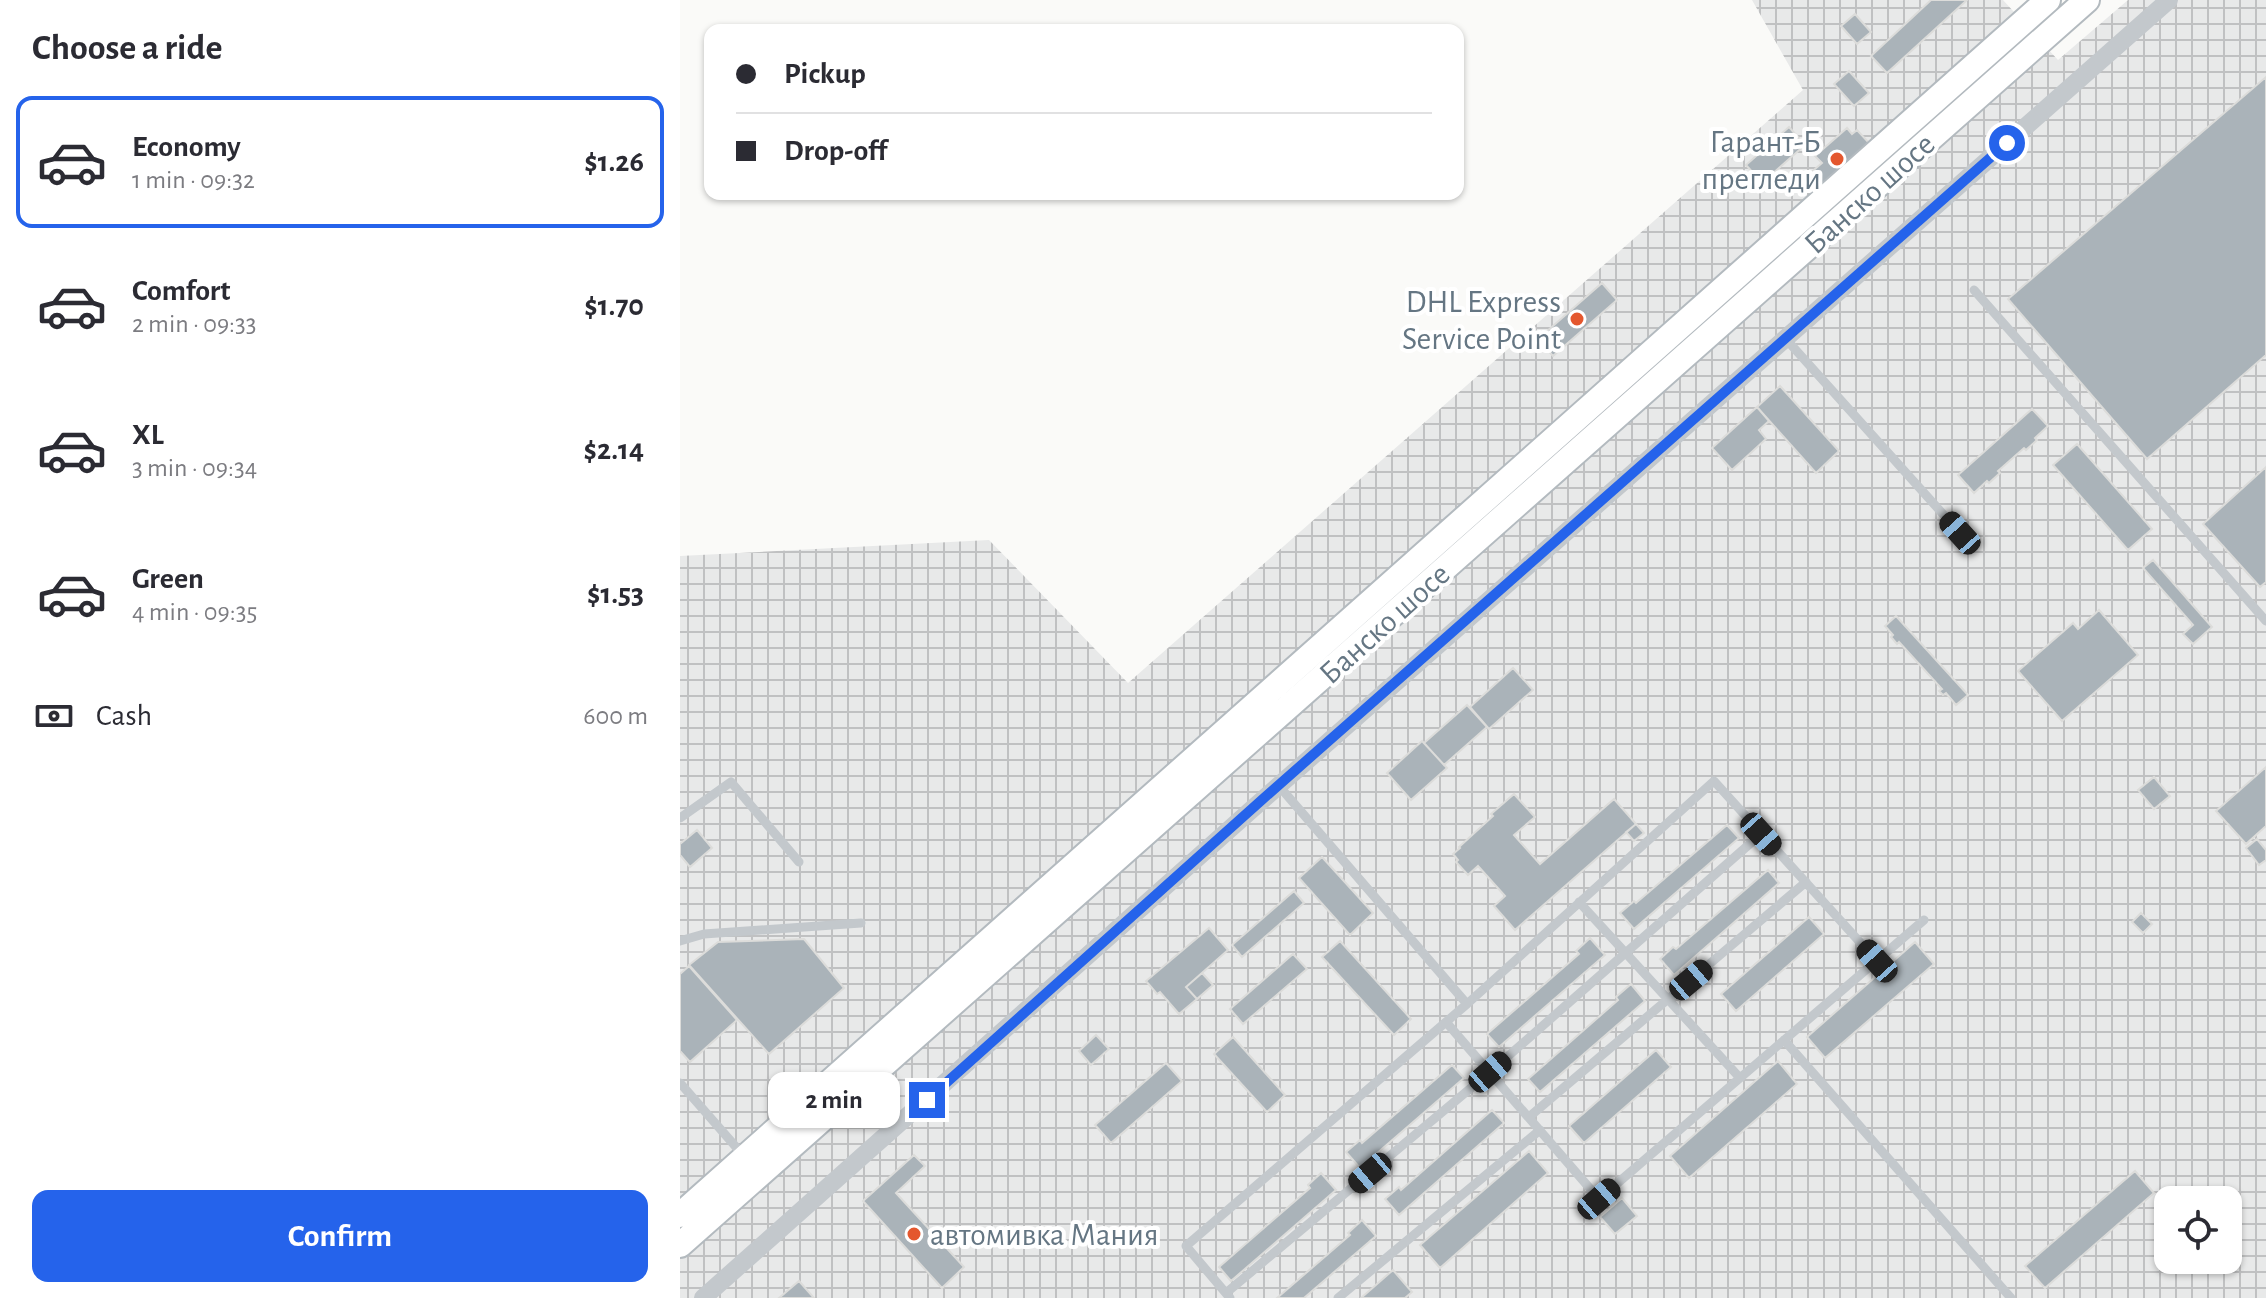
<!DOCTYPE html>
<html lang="en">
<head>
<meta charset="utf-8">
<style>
  :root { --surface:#fff; --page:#f2f2f3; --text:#2b2b33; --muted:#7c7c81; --line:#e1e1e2; --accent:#2563eb }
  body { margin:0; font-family:"Alegreya Sans",sans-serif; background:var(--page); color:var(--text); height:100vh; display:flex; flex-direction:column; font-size:30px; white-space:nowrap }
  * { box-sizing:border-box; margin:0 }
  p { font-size:26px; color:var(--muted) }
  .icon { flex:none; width:44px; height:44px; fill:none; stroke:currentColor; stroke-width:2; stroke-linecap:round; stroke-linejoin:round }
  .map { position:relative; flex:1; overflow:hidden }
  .side { display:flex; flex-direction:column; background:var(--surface); width:680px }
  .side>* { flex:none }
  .hud { position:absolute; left:24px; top:24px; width:760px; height:176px; border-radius:16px; box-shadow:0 2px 6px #0004; display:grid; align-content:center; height:176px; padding:0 32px; background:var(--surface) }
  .buttons { position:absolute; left:1474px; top:1186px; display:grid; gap:16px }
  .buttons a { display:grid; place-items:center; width:88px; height:88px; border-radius:16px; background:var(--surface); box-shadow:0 2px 6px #0004; font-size:40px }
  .end { position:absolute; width:36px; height:36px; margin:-18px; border:10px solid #2563eb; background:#fff; box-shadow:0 0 0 4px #fff }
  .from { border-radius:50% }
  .bubble { position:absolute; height:56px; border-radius:16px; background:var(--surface); box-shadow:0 2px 6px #0004; font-size:26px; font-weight:600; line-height:56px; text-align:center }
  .car { position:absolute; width:24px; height:48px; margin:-24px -12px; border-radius:10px; box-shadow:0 0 6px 2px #0007; background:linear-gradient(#222 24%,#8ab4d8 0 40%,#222 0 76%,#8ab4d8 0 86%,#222 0) }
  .hud b { display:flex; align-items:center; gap:28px; height:76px; font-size:30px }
  .hud b+b { border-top:2px solid var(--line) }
  .hud i { width:20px; height:20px; background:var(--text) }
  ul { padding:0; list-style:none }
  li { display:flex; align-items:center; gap:24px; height:132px; margin:0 16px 12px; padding:0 16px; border:4px solid transparent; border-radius:16px }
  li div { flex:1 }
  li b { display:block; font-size:30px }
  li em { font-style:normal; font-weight:600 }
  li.selected { border-color:var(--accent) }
  li>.icon { width:72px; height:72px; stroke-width:1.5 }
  h2 { padding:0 32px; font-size:36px; line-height:96px }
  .pay { display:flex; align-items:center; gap:20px; height:88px; padding:0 32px; font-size:30px }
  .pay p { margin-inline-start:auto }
  .action { display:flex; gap:16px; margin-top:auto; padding:16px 32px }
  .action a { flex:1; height:92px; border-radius:16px; background:var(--accent); color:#fff; font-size:32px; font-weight:600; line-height:92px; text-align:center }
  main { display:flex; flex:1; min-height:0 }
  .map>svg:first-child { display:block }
  .industrial { fill:url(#industrial-grid); fill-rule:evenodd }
  .building { fill:#aab3b9; stroke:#dcdcda; stroke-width:2 }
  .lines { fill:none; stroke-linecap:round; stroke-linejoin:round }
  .secondary-casing { stroke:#b3babf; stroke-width:28 }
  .lane { stroke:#c3c8cc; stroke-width:9 }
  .street { stroke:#c3c8cc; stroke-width:18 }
  .secondary { stroke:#fff; stroke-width:24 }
  .route { stroke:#2563eb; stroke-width:10 }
  .poi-dot { fill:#e4572e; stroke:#fff; stroke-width:3 }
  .labels { text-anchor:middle; stroke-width:8; stroke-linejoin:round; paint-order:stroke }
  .poi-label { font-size:32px; fill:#657683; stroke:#fff; text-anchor:end }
  .street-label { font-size:32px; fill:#657683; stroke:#fff }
</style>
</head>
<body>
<main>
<section class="side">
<h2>Choose a ride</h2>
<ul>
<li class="selected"><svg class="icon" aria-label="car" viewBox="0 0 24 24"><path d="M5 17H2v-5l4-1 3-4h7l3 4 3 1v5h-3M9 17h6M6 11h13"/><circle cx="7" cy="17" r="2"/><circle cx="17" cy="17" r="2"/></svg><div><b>Economy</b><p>1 min · 09:32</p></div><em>$1.26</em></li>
<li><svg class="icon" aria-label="car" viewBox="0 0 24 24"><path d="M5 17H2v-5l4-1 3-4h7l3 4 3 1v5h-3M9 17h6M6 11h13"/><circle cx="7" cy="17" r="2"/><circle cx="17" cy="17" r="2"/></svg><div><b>Comfort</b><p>2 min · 09:33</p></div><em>$1.70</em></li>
<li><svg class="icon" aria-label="car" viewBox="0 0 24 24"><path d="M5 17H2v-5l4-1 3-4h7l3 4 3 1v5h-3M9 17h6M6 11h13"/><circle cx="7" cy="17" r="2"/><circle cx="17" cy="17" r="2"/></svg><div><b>XL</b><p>3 min · 09:34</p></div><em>$2.14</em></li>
<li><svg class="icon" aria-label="car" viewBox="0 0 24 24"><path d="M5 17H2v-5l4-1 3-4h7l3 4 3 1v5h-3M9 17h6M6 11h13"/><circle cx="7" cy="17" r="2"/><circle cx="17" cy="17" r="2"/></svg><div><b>Green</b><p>4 min · 09:35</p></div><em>$1.53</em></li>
</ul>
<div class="pay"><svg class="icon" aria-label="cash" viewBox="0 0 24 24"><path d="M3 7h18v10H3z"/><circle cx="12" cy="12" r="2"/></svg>Cash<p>600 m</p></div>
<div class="action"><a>Confirm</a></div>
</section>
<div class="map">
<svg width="1586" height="1298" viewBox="0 0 1586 1298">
  <defs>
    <pattern id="industrial-grid" width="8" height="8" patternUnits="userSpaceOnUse" patternTransform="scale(2)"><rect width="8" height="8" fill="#e8e9e9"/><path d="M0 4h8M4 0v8" fill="none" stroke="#c0c1c2"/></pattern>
  </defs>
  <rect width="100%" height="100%" fill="#fafaf8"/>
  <path class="industrial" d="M1072 0H1323L1378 60 1448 0H1586V1298H0V556L309 540 448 683 1123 90ZM1488 1200H1548V1260H1488Z"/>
  <path class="building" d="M1251 0H1287L1207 73 1191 56Z
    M1175 14 1191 32 1177 44 1161 26Z
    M1169 71 1189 93 1174 106 1154 84Z
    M1586 77V355L1467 459 1328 299Z
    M1109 127 1125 145 1082 183 1066 165Z
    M1167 128 1172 134 1177 130 1191 145 1142 190 1128 175 1142 163 1135 156Z
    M922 283 937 300 873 356 858 339Z
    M1100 386 1159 451 1136 473 1077 407Z
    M1077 407 1089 421 1079 430 1086 439 1052 470 1032 448Z
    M1352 409 1368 426 1355 438 1357 440 1346 450 1344 448 1318 471 1320 473 1309 483 1307 481 1294 493 1278 475Z
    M1397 444 1472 529 1448 550 1373 465Z
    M1586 467V582L1580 587 1523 524Z
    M1473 560 1532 627 1513 644 1503 634 1513 625 1463 568Z
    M1419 610 1458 655 1382 721 1338 671 1393 623 1398 629Z
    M1216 616 1288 695 1276 705 1266 693 1263 695 1259 691 1262 689 1219 642 1217 644 1211 637 1213 635 1205 626Z
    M833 668 853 690 809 729 790 707Z
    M787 705 807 727 764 765 744 743Z
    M742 741 767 768 731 800 707 773Z
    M1586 767V826L1566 844 1536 811Z
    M1474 777 1490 796 1474 809 1458 790Z
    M834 794 855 817 834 835 860 864 934 799 956 824 835 930 814 906 825 896 798 866 788 875 776 862 778 860 773 854 780 848 779 847 813 816 811 814Z
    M956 824 964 833 954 841 946 832Z
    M1047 825 1059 838 954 929 940 913 954 901 956 903Z
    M17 830 32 848 10 867 0 855V844Z
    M1577 839 1586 850V860L1579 865 1566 848Z
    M642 857 693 913 670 935 619 878Z
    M1088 870 1099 883 994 975 980 959 993 947 996 949Z
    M614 891 624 903 562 957 552 945Z
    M1461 913 1472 924 1463 933 1452 922Z
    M1129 917 1144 934 1056 1011 1041 994Z
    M529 928 548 950 506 987 517 999 499 1014 480 992 477 994 466 981Z
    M910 938 925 955 819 1047 807 1034 899 954 896 951Z
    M124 939 164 988 89 1054 9 965 38 942Z
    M660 941 731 1019 714 1035 642 957Z
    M1235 942 1254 964 1145 1058 1127 1037Z
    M613 954 627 969 563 1024 550 1009Z
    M9 966 57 1020 10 1062 0 1051V974Z
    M522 973 533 985 517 999 506 987Z
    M951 984 965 1001 860 1092 848 1079 938 1000 936 997Z
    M416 1035 429 1049 411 1065 399 1051Z
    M553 1037 605 1095 587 1112 534 1054Z
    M976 1050 991 1067 904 1143 889 1126Z
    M1098 1061 1117 1084 1009 1178 990 1156Z
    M486 1063 502 1081 431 1143 415 1125Z
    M772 1065 784 1078 680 1168 666 1152 680 1140 682 1143Z
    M812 1110 824 1123 719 1215 705 1199 719 1187 721 1190Z
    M849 1151 868 1173 760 1268 740 1245Z
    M234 1155 245 1166 216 1193 284 1267 262 1288 183 1201Z
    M1455 1171 1474 1193 1365 1288 1345 1266Z
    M641 1173 656 1190 551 1281 539 1267 630 1188 628 1185Z
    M942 1198 957 1216 935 1234 920 1217Z
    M682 1220 696 1236 624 1298H597L670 1235 668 1233Z
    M713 1270 732 1292 725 1298H681Z
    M119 1281 134 1298H99Z"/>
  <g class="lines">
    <defs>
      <path id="secondary" d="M0 1215 1368 0
        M0 1245 1407 0"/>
    </defs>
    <use href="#secondary" class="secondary-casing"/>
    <path class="lane" d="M1294 290 1586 621
      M1105 338 1280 533
      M599 786 787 1004 766 1022 919 1199 1244 920
      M0 818 51 782 119 862
      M899 902 1060 1078
      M0 941 24 934 181 923
      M787 1004 1034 781 1197 961
      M1104 1040 1331 1298
      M0 1083 63 1155
      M849 1117 1126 882
      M546 1293 810 1072 1081 834
      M550 1298 506 1246 766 1022
      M658 1298 860 1130"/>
    <path class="street" d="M23 1298 570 811 1489 0"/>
    <use href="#secondary" class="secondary"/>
  </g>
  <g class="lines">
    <path class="route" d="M247 1100 584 798 1327 143"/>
  </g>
  <g class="poi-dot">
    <circle cx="1157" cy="159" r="8"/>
    <circle cx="897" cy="319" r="8"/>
    <circle cx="234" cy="1234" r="8"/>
  </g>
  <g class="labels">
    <g class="poi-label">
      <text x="1141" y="152">Гарант-Б<tspan x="1141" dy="37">прегледи</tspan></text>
      <text x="881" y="312">DHL Express<tspan x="881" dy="37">Service Point</tspan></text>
      <text x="250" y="1245" text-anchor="start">автомивка Мания</text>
    </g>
    <g class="street-label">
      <text transform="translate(1189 193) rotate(-42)" y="11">Банско шосе</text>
      <text transform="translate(704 623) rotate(-42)" y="11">Банско шосе</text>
    </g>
  </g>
</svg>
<div class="buttons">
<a><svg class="icon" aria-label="locate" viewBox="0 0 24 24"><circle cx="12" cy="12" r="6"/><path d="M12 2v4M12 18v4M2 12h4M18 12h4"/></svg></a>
</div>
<i class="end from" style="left:1327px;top:143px"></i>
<i class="end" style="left:247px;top:1100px"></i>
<div class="bubble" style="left:88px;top:1072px;width:132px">2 min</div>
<i class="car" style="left:1280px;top:533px;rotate:318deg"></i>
<i class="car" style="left:1081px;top:834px;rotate:138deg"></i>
<i class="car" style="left:1197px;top:961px;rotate:318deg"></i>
<i class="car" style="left:1011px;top:980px;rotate:50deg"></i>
<i class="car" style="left:810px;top:1072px;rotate:49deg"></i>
<i class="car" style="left:690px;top:1173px;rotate:230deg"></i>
<i class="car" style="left:919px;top:1199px;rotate:49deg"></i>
<div class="hud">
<b><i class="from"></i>Pickup</b>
<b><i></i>Drop-off</b>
</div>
</div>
</main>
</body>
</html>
